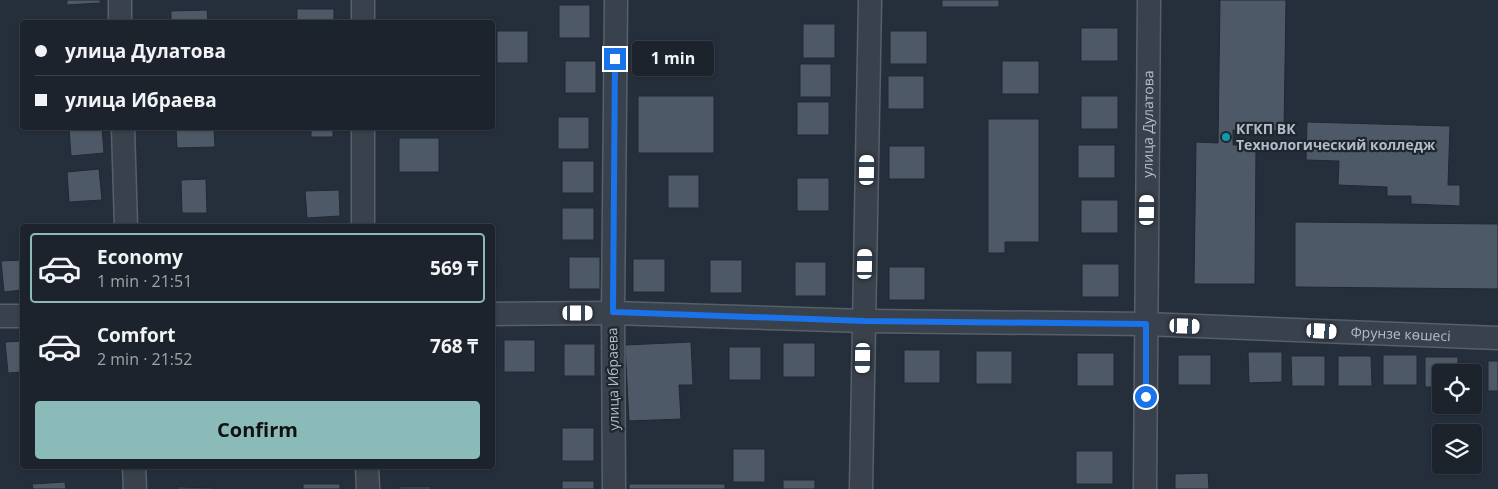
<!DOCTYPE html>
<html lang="en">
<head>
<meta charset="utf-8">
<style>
  :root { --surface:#1c232c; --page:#292f38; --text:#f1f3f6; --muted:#a0a4a9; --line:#3a4048; --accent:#8bbbb9 }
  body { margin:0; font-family:"Open Sans",sans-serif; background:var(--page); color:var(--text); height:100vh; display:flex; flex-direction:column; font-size:19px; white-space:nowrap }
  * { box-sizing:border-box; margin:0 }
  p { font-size:16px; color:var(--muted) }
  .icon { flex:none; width:28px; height:28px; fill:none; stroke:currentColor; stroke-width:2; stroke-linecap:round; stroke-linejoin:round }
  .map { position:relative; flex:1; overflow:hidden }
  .side { position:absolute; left:20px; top:224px; width:475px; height:245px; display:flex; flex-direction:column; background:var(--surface); border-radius:5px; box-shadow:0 1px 4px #0004,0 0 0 1px var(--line) }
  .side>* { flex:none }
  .hud { position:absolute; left:20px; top:20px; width:475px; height:110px; border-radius:5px; box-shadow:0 1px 4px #0004,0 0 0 1px var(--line); display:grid; align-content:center; height:110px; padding:0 15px; background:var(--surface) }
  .controls { position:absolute; left:1432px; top:364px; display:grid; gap:10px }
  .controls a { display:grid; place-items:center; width:50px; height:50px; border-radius:5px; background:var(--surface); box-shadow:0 1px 4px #0004,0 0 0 1px var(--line); font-size:25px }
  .end { position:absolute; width:22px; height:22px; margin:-11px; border:6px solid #1a73e8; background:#fff; box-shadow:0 0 0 2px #fff }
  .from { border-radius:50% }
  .bubble { position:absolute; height:35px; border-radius:5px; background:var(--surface); box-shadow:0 1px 4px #0004,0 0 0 1px var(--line); font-size:16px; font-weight:700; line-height:35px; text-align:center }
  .car { position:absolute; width:15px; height:30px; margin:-15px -8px; border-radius:6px; box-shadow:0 0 4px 1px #0007; background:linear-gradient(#fff 24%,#345 0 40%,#fff 0 76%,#345 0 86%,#fff 0) }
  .hud b { display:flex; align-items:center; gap:18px; height:48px; font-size:19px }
  .hud b+b { border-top:1px solid var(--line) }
  .hud i { width:12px; height:12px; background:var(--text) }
  ul { padding:9px 0 0; list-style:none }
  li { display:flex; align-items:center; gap:15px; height:70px; margin:0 10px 8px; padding:0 5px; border:2px solid transparent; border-radius:5px }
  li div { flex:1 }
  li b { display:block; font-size:19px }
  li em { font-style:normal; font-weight:700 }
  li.active { border-color:var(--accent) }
  li>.icon { width:45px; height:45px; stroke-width:1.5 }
  .primary-button { display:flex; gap:10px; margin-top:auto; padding:10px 15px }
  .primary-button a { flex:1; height:58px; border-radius:5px; background:var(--accent); color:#111; font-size:20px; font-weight:700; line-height:58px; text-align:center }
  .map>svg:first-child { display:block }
  .building { fill:#4e5967; stroke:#202832 }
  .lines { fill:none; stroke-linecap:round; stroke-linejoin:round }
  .minor-casing { stroke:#575f69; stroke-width:25 }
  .minor { stroke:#39414c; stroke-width:22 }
  .route { stroke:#1a73e8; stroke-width:6 }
  .culture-dot { fill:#0f9aa8; stroke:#1e2630; stroke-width:2 }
  .labels { text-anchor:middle; stroke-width:4.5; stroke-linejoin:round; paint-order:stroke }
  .street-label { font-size:14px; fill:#b4bcc7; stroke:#1e2630 }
  .poi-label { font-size:14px; font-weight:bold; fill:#b4bcc7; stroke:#1e2630; text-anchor:start }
</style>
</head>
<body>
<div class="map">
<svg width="1498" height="489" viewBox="0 0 1498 489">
  <rect width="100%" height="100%" fill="#252f3b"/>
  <path class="building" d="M67 0H100L101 3 67 5Z
    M942 0H999V7H942Z
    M1220 0H1286L1284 131 1233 130V145H1256L1255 284H1194L1196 142 1218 143Z
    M559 5H590V38H559Z
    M297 9H334V22H297Z
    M207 10 208 22H171V11Z
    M803 24H835V58H803Z
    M1081 28H1118V61H1081Z
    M497 31H528V63H497Z
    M890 31H927V64H890Z
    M565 61H596V93H565Z
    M1002 61H1039V94H1002Z
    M800 64H831V97H800Z
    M888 76H924V109H888Z
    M638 96H714V153H638Z
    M1081 96H1118V129H1081Z
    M797 102H829V135H797Z
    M558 117H589V149H558Z
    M988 119H1039V242H1005V253H988Z
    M1307 122 1450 126 1448 185H1460V206L1411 204V196H1387V187L1338 185 1339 161 1306 160Z
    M69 128H102L104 153 71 156Z
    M176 128H214L215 147 177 148Z
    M311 128H333V137H311Z
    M399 138H439V172H399Z
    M1078 145H1115V178H1078Z
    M889 146H925V179H889Z
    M562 161H594V193H562Z
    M99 169 102 200 69 202 67 172Z
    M668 175H699V208H668Z
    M797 178H829V211H797Z
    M206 179 207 213H182L181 180Z
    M339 190 340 216 307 218 305 191Z
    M1081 200H1118V233H1081Z
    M562 208H594V240H562Z
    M1295 222 1498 224V289L1295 287Z
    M569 257H600V289H569Z
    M492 258H496V290H492Z
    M633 259H665V292H633Z
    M22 260V290L4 292 1 261Z
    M710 260H742V293H710Z
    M795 262H826V296H795Z
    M1082 264H1119V297H1082Z
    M889 267H925V300H889Z
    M492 339H496V371H492Z
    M504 340H535V372H504Z
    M22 341V372L8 373 5 342Z
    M691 342 693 385H679L681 419 629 421 625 345Z
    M783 343H815V377H783Z
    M564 344H595V376H564Z
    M729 347H761V380H729Z
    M904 350H940V383H904Z
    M976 351H1012V384H976Z
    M1248 352H1282V382L1249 383Z
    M1077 353H1114V386H1077Z
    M1178 355H1211V385H1178Z
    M1383 355H1417V385H1383Z
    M1291 356H1325V386H1292Z
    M1338 356H1371L1372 386H1338Z
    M1425 357H1458V372H1441V387H1425Z
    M1488 361H1498V391H1488Z
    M562 428H594V461H562Z
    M733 449H765V482H733Z
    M1076 451H1113V484H1076Z
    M1208 473 1209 489H1175V474Z
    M783 480H815V489H783Z
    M562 481H594V489H562Z
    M65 482 66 489H33L32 484Z
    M303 484H340V489H303Z
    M629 484H725V489H629Z
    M178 487 215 488V489H178Z
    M400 487H431V489H400Z"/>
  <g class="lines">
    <defs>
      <g id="minor">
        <path d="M120 0V22"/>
        <path d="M363 22V0"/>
        <path d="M123 128 126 226"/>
        <path d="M363 226V128"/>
        <path id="s1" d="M492 314 613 313 864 321 1146 324 1498 338"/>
        <path d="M0 316H22"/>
        <path d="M134 466 135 489"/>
        <path d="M367 466 368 489"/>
        <path d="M614 489 613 313 616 0"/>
        <path d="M861 489 870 0"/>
        <path id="s2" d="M1145 489 1149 0"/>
      </g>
    </defs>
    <use href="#minor" class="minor-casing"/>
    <use href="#minor" class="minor"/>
  </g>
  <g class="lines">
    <path class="route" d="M615 59 613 312 864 321 1146 324V397"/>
  </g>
  <circle class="culture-dot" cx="1226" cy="137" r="5"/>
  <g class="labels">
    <g class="street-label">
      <text dy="5" stroke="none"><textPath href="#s2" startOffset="365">улица Дулатова</textPath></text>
      <text dy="5" stroke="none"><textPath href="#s1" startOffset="909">Фрунзе көшесі</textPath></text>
      <text transform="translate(613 379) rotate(-91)" y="5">улица Ибраева</text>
    </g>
    <g class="poi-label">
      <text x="1236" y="134">КГКП ВК<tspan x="1236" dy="16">Технологический колледж</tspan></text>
    </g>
  </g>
</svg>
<div class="controls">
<a><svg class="icon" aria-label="locate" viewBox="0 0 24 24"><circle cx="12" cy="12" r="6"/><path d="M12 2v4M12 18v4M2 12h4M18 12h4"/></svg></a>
<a><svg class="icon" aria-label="layers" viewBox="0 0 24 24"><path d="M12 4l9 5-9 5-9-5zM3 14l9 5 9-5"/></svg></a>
</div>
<i class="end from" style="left:1146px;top:397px"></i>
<i class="end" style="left:615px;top:59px"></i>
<div class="bubble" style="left:632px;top:41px;width:82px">1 min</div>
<i class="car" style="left:867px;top:170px;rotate:1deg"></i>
<i class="car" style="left:1147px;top:210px;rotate:1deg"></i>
<i class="car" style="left:865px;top:264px;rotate:1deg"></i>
<i class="car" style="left:578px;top:313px;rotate:90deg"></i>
<i class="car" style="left:1185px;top:326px;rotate:92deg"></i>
<i class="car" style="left:1322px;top:331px;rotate:93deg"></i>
<i class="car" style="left:863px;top:358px;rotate:181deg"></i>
<div class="hud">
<b><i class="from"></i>улица Дулатова</b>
<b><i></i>улица Ибраева</b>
</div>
<section class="side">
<ul>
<li class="active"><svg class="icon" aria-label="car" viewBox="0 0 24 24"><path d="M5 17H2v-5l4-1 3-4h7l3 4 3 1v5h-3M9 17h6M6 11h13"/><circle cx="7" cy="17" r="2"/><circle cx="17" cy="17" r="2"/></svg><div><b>Economy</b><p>1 min · 21:51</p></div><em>569 ₸</em></li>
<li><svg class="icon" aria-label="car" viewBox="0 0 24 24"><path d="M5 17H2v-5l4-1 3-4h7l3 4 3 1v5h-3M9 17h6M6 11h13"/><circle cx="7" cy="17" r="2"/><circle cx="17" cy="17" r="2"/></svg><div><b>Comfort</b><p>2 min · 21:52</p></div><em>768 ₸</em></li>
</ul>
<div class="primary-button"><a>Confirm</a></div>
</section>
</div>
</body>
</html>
